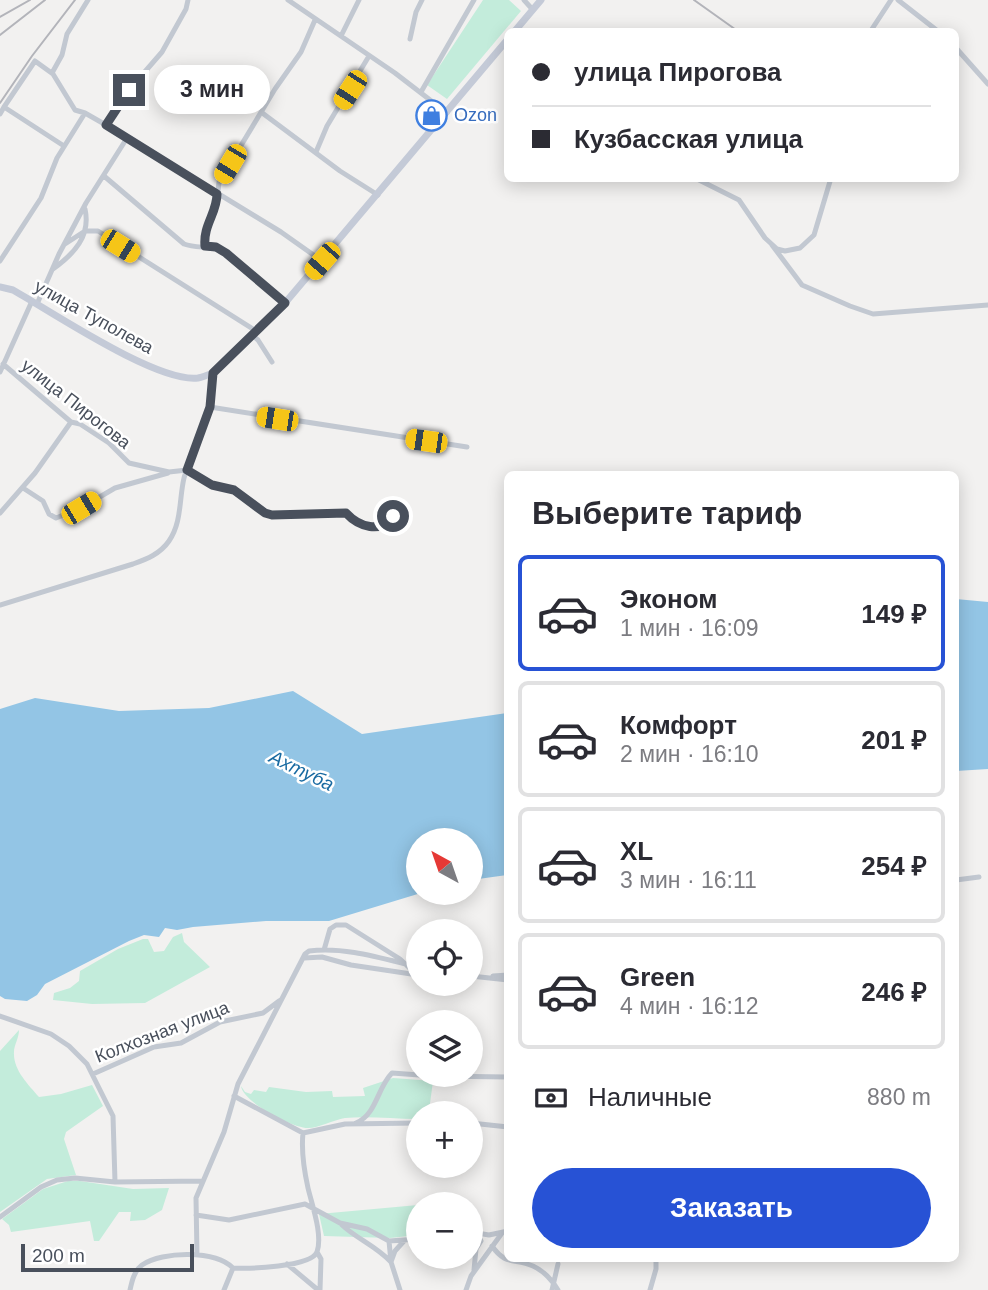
<!DOCTYPE html>
<html lang="ru">
<head>
<meta charset="utf-8">
<style>
  :root { --surface:#fff; --page:#f2f2f3; --text:#2b2b33; --muted:#7c7c81; --line:#e1e1e2; --accent:#2752d5 }
  body { margin:0; font-family:Helvetica,sans-serif; background:var(--page); color:var(--text); height:100vh; display:flex; flex-direction:column; font-size:26px; white-space:nowrap }
  * { box-sizing:border-box; margin:0 }
  p { font-size:23px; color:var(--muted) }
  .icon { flex:none; width:38px; height:38px; fill:none; stroke:currentColor; stroke-width:2; stroke-linecap:round; stroke-linejoin:round }
  .map { position:relative; flex:1; overflow:hidden }
  .details { position:absolute; left:504px; top:471px; width:455px; height:791px; display:flex; flex-direction:column; background:var(--surface); border-radius:10px; box-shadow:0 4px 18px #0003 }
  .details>* { flex:none }
  .banner { position:absolute; left:504px; top:28px; width:455px; height:154px; border-radius:10px; box-shadow:0 4px 18px #0003; display:grid; align-content:center; height:154px; padding:0 28px; background:var(--surface) }
  .needle { width:46px; rotate:320deg }
  .fabs { position:absolute; left:406px; top:828px; display:grid; gap:14px }
  .fabs a { display:grid; place-items:center; width:77px; height:77px; border-radius:50%; background:var(--surface); box-shadow:0 4px 18px #0003; font-size:35px }
  .scale { position:absolute; left:21px; bottom:18px; width:173px; box-sizing:border-box; padding-left:7px; border:4px solid #49505c; border-top:0; font-size:19px; line-height:24px; white-space:nowrap; color:#49505c; -webkit-text-stroke:5px #fff; paint-order:stroke }
  .end { position:absolute; width:32px; height:32px; margin:-16px; border:9px solid #49505c; background:#fff; box-shadow:0 0 0 4px #fff }
  .from { border-radius:50% }
  .bubble { position:absolute; height:49px; border-radius:24px; background:var(--surface); box-shadow:0 4px 18px #0003; font-size:23px; font-weight:700; line-height:49px; text-align:center }
  .car { position:absolute; width:21px; height:42px; margin:-21px -10px; border-radius:9px; box-shadow:0 0 5px 2px #0007; background:linear-gradient(#f5c518 24%,#345 0 40%,#f5c518 0 76%,#345 0 86%,#f5c518 0) }
  .banner b { display:flex; align-items:center; gap:24px; height:66px; font-size:26px }
  .banner b+b { border-top:2px solid var(--line) }
  .banner i { width:18px; height:18px; background:var(--text) }
  ul { padding:0; list-style:none }
  li { display:flex; align-items:center; gap:21px; height:116px; margin:0 14px 10px; padding:0 14px; border:4px solid var(--line); border-radius:10px }
  li div { flex:1 }
  li b { display:block; font-size:26px }
  li em { font-style:normal; font-weight:700 }
  li.on { border-color:var(--accent) }
  li>.icon { width:63px; height:63px; stroke-width:1.5 }
  h2 { padding:0 28px; font-size:32px; line-height:84px }
  .pay { display:flex; align-items:center; gap:18px; height:77px; padding:0 28px; font-size:26px }
  .pay p { margin-inline-start:auto }
  .action { display:flex; gap:14px; margin-top:auto; padding:14px 28px }
  .action a { flex:1; height:80px; border-radius:42px; background:var(--accent); color:#fff; font-size:28px; font-weight:700; line-height:80px; text-align:center }
  .map>svg:first-child { display:block }
  .green { fill:#c3ecdb }
  .water { fill:#93c5e5 }
  .lines { fill:none; stroke-linecap:round; stroke-linejoin:round }
  .street { stroke:#c2c8d1; stroke-width:5 }
  .secondary { stroke:#c4cad7; stroke-width:7 }
  .rail { stroke:#b3b4ba; stroke-width:2 }
  .route { stroke:#49505c; stroke-width:9 }
  .labels { text-anchor:middle; stroke-width:5; stroke-linejoin:round; paint-order:stroke }
  .shop-label { font-size:18px; fill:#366cbe; stroke:#fff; text-anchor:start }
  .street-label { font-size:18px; fill:#49505c; stroke:#fff }
  .water-label { font-size:19px; font-style:italic; fill:#186aa1; stroke:#fff }
</style>
</head>
<body>
<div class="map">
<svg width="988" height="1290" viewBox="0 0 988 1290">
  <rect width="100%" height="100%" fill="#f2f1f0"/>
  <path class="green" d="M483 0H509L521 11 447 99 427 85Z
    M182 933 184 942 210 967 145 1003 92 1004 53 1000 54 993 70 988 79 981 80 971 118 949 143 939H148L154 952 164 951 173 937Z
    M19 1030C19 1038 14 1045 14 1052 13 1070 28 1084 39 1097L61 1094 92 1085 103 1106 66 1132 64 1139 76 1175 47 1179 0 1212V1051Z
    M393 1078 433 1081 429 1111 418 1113 417 1119C394 1119 368 1116 345 1118 333 1120 319 1128 308 1128 292 1128 243 1102 241 1086L245 1092 251 1094 254 1090 266 1092 269 1087 306 1092 332 1091 333 1097 365 1096 363 1088Z
    M68 1181H80L133 1189 169 1188 162 1210 145 1220 130 1221 131 1212H119L99 1241H94L90 1221 11 1232 9 1225 2 1219 43 1189Z
    M418 1205V1235L390 1238 324 1236 319 1214Z"/>
  <path class="water" d="M956 599 988 602V769L956 771Z
    M293 691 362 734 507 713V875L471 880V840H418V892L421 893 329 921H266L193 927 177 930 165 928 159 937 144 935 129 941 45 984 37 995 27 1001 5 999 0 996V709L35 698 119 711 209 708Z"/>
  <g class="lines">
    <path class="street" d="M288 0 395 73 447 113
      M524 0 533 10
      M898 0 939 32
      M870 32 891 0
      M341 36 359 0
      M410 39 416 12 422 0
      M956 48 988 84
      M52 73 62 55 67 34 88 0
      M421 92 474 0
      M4 107 35 61 53 74 75 110 85 113 106 125 129 90 162 52 186 9 188 0
      M261 112 340 171 378 195
      M0 114 4 107 64 146
      M106 125 281 232 322 261
      M316 152 327 126 369 56
      M104 176 184 244C198 249 212 245 226 253L285 303
      M695 178 739 200 765 238 777 249 785 251 800 248 814 235 831 178
      M65 244 85 231H98L256 331
      M772 245 802 285 850 306 873 314 988 305
      M205 246 204 234 217 201 219 182 275 89 301 52 315 20
      M0 261 41 198 57 158 85 113
      M53 269C74 254 91 236 85 209
      M37 304 59 254 86 203 127 138
      M253 336 258 340 272 362
      M3 364 71 422 80 424 109 443 129 463 169 472 187 470 212 485 234 490 265 513 290 515 347 513C360 527 374 530 391 520L394 505
      M0 372 32 301
      M210 407 467 447
      M23 488 43 501 49 514 56 518 81 508 115 488 168 473
      M0 513 35 473 71 422
      M0 605 133 564C147 559 160 554 169 541 182 522 179 499 184 478 194 442 213 411 213 373
      M956 880 979 877
      M324 950 330 929 336 925H346L400 959 418 976
      M304 958 322 957 351 965 418 975
      M471 976 508 980
      M493 976 508 975
      M0 1016 51 1034 69 1046 87 1064 113 1116 115 1182
      M93 1074 154 1047 181 1043 220 1022 263 1013 279 1001
      M234 1096 303 1133 345 1124 418 1123
      M356 1123C377 1114 377 1088 392 1073L433 1076 508 1077
      M471 1123 508 1127
      M196 1215 229 1220 305 1204 340 1223 367 1229 389 1241 418 1239
      M0 1217 41 1187 57 1180 75 1178 115 1182 203 1181
      M342 1225C357 1239 376 1246 391 1262L395 1251 404 1241
      M471 1232 489 1235 508 1231
      M389 1241 391 1262 400 1290
      M492 1246C506 1266 514 1258 533 1266 544 1271 552 1280 558 1290
      M317 1252 321 1259 320 1290
      M197 1255 196 1198 224 1132 238 1084 305 954 309 951C344 946 384 959 418 967
      M287 1264 318 1290
      M474 1270 476 1249 481 1241 477 1232
      M130 1290C132 1281 134 1271 142 1265 163 1251 215 1250 233 1268
      M224 1290 233 1268C248 1269 311 1267 317 1252 323 1235 312 1205 308 1188 304 1170 301 1152 303 1133
      M466 1290 471 1276 502 1233
      M552 1290 558 1264
      M650 1290 656 1269V1258"/>
    <path class="secondary" d="M514 32 541 0
      M0 287 13 290C52 312 157 383 198 378 203 377 208 375 213 373L285 303 508 39"/>
    <path class="rail" d="M694 0 739 32
      M0 17 30 0
      M0 35 45 0
      M0 103 32 56 75 0"/>
  </g>
  <g class="lines">
    <path class="route" d="M129 90 106 125 217 194C217 213 203 225 205 246L216 247 226 253 285 303 213 373 210 407 187 470 212 485 234 490 265 513 272 515 346 513C359 527 381 534 393 516"/>
  </g>
  <defs>
    <symbol id="shop-ring" viewBox="-11 -11 22 22"><circle r="9.5" fill="#fff" stroke="#3f7fe0" stroke-width="1.5"/><path d="M-5-2.5h2.3a2.7 3.5 0 0 1 5.4 0H5L5.5 6h-11ZM-1.5-2.5h3a1.5 2.3 0 0 0-3 0Z" fill="#3f7fe0"/></symbol>
  </defs>
  <g fill-rule="evenodd">
    <use href="#shop-ring" x="414" y="98" width="35" height="35"/>
  </g>
  <g class="labels">
    <g class="shop-label">
      <text x="454" y="121">Ozon</text>
    </g>
    <g class="street-label">
      <text transform="translate(94 317) rotate(29)" y="6">улица Туполева</text>
      <text transform="translate(76 404) rotate(38)" y="6">улица Пирогова</text>
      <text transform="translate(162 1032) rotate(-21)" y="6">Колхозная улица</text>
    </g>
    <g class="water-label">
      <text transform="translate(302 770) rotate(26)" y="7">Ахтуба</text>
    </g>
  </g>
</svg>
<div class="fabs">
<a><svg class="needle" viewBox="-14 -14 28 28"><path d="M0-13l5 13h-10z" fill="#e53935"/><path d="M0 13l5-13h-10z" fill="#7c7c81"/></svg></a>
<a><svg class="icon" aria-label="locate" viewBox="0 0 24 24"><circle cx="12" cy="12" r="6"/><path d="M12 2v4M12 18v4M2 12h4M18 12h4"/></svg></a>
<a><svg class="icon" aria-label="layers" viewBox="0 0 24 24"><path d="M12 4l9 5-9 5-9-5zM3 14l9 5 9-5"/></svg></a>
<a>+</a>
<a>−</a>
</div>
<div class="scale">200 m</div>
<i class="end from" style="left:393px;top:516px"></i>
<i class="end" style="left:129px;top:90px"></i>
<div class="bubble" style="left:154px;top:65px;width:116px">3 мин</div>
<i class="car" style="left:350px;top:90px;rotate:213deg"></i>
<i class="car" style="left:230px;top:164px;rotate:211deg"></i>
<i class="car" style="left:120px;top:246px;rotate:122deg"></i>
<i class="car" style="left:322px;top:261px;rotate:221deg"></i>
<i class="car" style="left:277px;top:419px;rotate:279deg"></i>
<i class="car" style="left:426px;top:441px;rotate:278deg"></i>
<i class="car" style="left:81px;top:508px;rotate:59deg"></i>
<div class="banner">
<b><i class="from"></i>улица Пирогова</b>
<b><i></i>Кузбасская улица</b>
</div>
<section class="details">
<h2>Выберите тариф</h2>
<ul>
<li class="on"><svg class="icon" aria-label="car" viewBox="0 0 24 24"><path d="M5 17H2v-5l4-1 3-4h7l3 4 3 1v5h-3M9 17h6M6 11h13"/><circle cx="7" cy="17" r="2"/><circle cx="17" cy="17" r="2"/></svg><div><b>Эконом</b><p>1 мин · 16:09</p></div><em>149 ₽</em></li>
<li><svg class="icon" aria-label="car" viewBox="0 0 24 24"><path d="M5 17H2v-5l4-1 3-4h7l3 4 3 1v5h-3M9 17h6M6 11h13"/><circle cx="7" cy="17" r="2"/><circle cx="17" cy="17" r="2"/></svg><div><b>Комфорт</b><p>2 мин · 16:10</p></div><em>201 ₽</em></li>
<li><svg class="icon" aria-label="car" viewBox="0 0 24 24"><path d="M5 17H2v-5l4-1 3-4h7l3 4 3 1v5h-3M9 17h6M6 11h13"/><circle cx="7" cy="17" r="2"/><circle cx="17" cy="17" r="2"/></svg><div><b>XL</b><p>3 мин · 16:11</p></div><em>254 ₽</em></li>
<li><svg class="icon" aria-label="car" viewBox="0 0 24 24"><path d="M5 17H2v-5l4-1 3-4h7l3 4 3 1v5h-3M9 17h6M6 11h13"/><circle cx="7" cy="17" r="2"/><circle cx="17" cy="17" r="2"/></svg><div><b>Green</b><p>4 мин · 16:12</p></div><em>246 ₽</em></li>
</ul>
<div class="pay"><svg class="icon" aria-label="cash" viewBox="0 0 24 24"><path d="M3 7h18v10H3z"/><circle cx="12" cy="12" r="2"/></svg>Наличные<p>880 m</p></div>
<div class="action"><a>Заказать</a></div>
</section>
</div>
</body>
</html>
